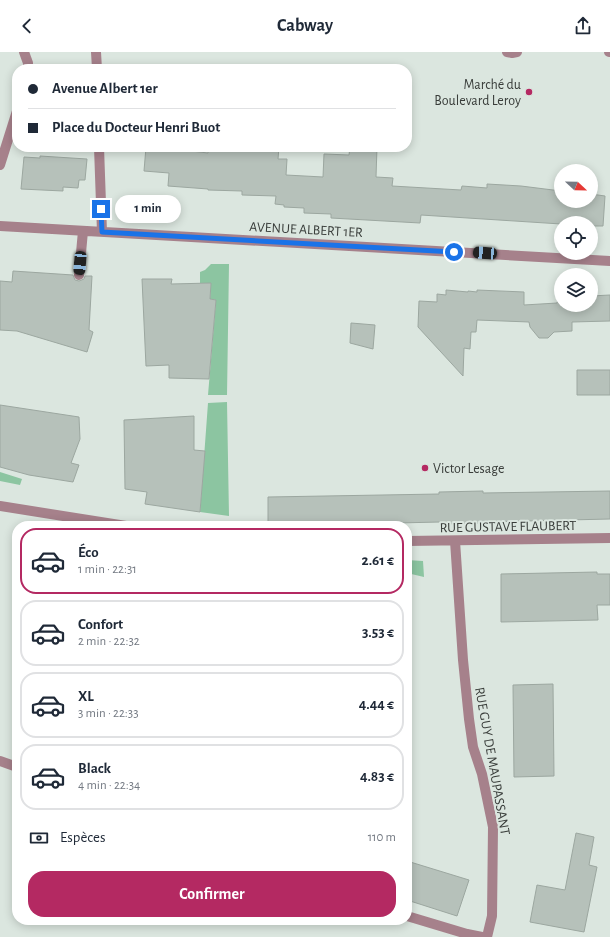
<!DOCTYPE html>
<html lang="fr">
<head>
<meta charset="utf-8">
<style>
  :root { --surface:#fff; --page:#f6f6f7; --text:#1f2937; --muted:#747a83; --line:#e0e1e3; --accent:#b42962 }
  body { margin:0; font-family:"Alegreya Sans",sans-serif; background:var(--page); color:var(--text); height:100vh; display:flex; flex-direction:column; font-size:15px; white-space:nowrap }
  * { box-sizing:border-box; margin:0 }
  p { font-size:13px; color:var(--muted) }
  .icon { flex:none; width:22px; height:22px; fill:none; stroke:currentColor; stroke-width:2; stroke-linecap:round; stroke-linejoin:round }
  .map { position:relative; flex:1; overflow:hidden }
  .side { position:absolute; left:12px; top:469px; width:400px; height:404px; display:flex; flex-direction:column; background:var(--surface); border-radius:16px; box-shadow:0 2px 10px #0003 }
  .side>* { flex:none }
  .guide { position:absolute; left:12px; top:12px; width:400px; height:88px; border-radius:16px; box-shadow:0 2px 10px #0003; display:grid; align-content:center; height:88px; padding:0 16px; background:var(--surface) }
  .needle { width:26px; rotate:112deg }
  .tools { position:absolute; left:554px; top:112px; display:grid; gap:8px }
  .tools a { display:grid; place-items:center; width:44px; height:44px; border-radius:50%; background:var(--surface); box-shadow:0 2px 10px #0003; font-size:20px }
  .end { position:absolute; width:18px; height:18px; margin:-9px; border:5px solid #1a73e8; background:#fff; box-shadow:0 0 0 2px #fff }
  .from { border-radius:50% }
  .bubble { position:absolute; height:28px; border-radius:14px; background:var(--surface); box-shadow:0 2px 10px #0003; font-size:13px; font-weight:700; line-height:28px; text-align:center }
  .car { position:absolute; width:12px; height:24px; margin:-12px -6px; border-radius:5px; box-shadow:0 0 3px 1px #0007; background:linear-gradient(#222 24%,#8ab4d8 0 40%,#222 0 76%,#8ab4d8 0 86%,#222 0) }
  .guide b { display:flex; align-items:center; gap:14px; height:38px; font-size:15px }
  .guide b+b { border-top:1px solid var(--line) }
  .guide i { width:10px; height:10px; background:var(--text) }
  ul { padding:7px 0 0; list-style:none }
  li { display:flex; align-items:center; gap:12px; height:66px; margin:0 8px 6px; padding:0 8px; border:2px solid var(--line); border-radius:16px }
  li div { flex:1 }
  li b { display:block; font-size:15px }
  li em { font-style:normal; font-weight:700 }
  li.current { border-color:var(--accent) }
  li>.icon { width:36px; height:36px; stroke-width:1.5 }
  .pay { display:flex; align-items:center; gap:10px; height:44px; padding:0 16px; font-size:15px }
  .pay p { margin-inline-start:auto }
  .cta { display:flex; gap:8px; margin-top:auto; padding:8px 16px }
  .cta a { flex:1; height:46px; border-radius:16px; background:var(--accent); color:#fff; font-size:16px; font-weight:700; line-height:46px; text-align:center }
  header { display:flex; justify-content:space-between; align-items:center; height:52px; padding:0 16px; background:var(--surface); font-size:18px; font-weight:700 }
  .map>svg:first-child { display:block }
  .green { fill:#8cc5a1 }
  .building { fill:#b6c1ba; stroke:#9ca7a0 }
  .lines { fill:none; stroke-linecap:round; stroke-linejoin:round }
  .minor { stroke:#a6818b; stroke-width:10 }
  .route { stroke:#1a73e8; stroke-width:5 }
  .poi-dot { fill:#b42962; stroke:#dbe6df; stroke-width:1.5 }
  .labels { text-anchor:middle; stroke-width:4; stroke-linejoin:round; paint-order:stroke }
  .poi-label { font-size:14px; fill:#393d3a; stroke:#dbe6df; text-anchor:end }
  .street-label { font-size:14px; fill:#393d3a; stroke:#dbe6df }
</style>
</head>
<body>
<header><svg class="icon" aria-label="back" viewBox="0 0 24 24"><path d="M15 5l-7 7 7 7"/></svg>Cabway<svg class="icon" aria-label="share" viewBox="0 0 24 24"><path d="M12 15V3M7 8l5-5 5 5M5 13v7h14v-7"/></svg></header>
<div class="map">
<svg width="610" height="885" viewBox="0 0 610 885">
  <rect width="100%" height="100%" fill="#dbe6df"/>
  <path class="green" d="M211 212H229L227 343H208L216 248 210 247 211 231H200V220L205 218Z
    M227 350 229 464 200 460 208 351Z
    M0 420 22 427 20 433 0 429Z
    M407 508 423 509 424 525 407 521Z"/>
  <path class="building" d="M146 95H157L208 101V95H279L278 107H287L286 123 323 125 324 102 349 103 350 95H377L376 125 393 126 392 134 461 138 462 134 487 136V132L521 134 561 139V149H591V142L605 144 603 174H591V171H561V172L421 163 420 171 331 166V162L304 161V156L284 155V153L275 152 276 144 242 143V139L208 138V137L168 134 169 121 144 119Z
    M40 104 87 107 85 128H79L78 136 63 135V139L21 137 24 105 40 106Z
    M13 219 73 223 75 228 79 229 84 227 85 224H92L89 278 93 280 87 300 17 279 0 278V229L12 230Z
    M142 227H172L171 232 211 231 210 247 216 248 209 327 169 326V313L146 314Z
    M446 238 468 240V239L477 240V238L524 240V253L557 251 558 248H561V253H591V244L610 243V269L572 270V279L554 280 548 286H539L530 275 529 270 477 268 476 280H471L470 297 464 296 463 324 418 275 419 249 437 250V242L446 243Z
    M351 271 375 273 373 297 350 291Z
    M577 318H610V343H577Z
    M0 353 79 365 80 387 71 411 79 413 73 430 29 423 0 415Z
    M194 364V398L205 399 200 460 145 452 147 440 125 437 124 368Z
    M483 439V441L610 439V467L484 470 483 471 440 472V470L268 474V445L439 442V440Z
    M597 520V522H610V553H597L598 568 501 570V522Z
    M553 632 554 724 514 725 513 633Z
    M576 781 594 785 589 813 597 815 584 880 530 870 537 833 565 838Z
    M407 809 469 828 457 864 407 848Z"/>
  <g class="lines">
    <path class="minor" d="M24 0 28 11V17
      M96 0 97 17
      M507 0 512 1 517 0
      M609 0H610
      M99 95 102 180
      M0 113 17 59
      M0 174 610 209
      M79 223 83 179
      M0 454 126 474
      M407 489 610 486
      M455 489 463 608 469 667 473 695 482 722 493 775 492 864 487 885
      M0 709 17 715
      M407 864 467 882 482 885"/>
  </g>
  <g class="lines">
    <path class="route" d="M101 157 102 180 454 200"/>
  </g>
  <g class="poi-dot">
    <circle cx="529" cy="40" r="4"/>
    <circle cx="425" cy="416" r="4"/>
  </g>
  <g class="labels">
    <g class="poi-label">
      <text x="521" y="37">Marché du<tspan x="521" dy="16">Boulevard Leroy</tspan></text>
      <text x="433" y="421" text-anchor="start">Victor Lesage</text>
    </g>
    <g class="street-label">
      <text transform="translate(306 177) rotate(3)" y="5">AVENUE ALBERT 1ER</text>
      <text transform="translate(508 474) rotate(-1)" y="5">RUE GUSTAVE FLAUBERT</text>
      <text transform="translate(493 709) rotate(80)" y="5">RUE GUY DE MAUPASSANT</text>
    </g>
  </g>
</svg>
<div class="tools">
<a><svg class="needle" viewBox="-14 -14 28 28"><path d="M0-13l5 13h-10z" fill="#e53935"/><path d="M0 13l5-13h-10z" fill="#747a83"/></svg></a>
<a><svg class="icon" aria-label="locate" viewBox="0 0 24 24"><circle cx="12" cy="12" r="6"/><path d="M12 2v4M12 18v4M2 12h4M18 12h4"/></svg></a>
<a><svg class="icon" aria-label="layers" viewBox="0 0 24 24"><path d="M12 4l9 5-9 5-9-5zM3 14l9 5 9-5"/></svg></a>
</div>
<i class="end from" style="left:454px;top:200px"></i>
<i class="end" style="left:101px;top:157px"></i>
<div class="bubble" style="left:115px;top:143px;width:66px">1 min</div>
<i class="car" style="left:485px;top:201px;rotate:274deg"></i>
<i class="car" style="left:80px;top:211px;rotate:185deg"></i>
<div class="guide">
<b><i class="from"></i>Avenue Albert 1er</b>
<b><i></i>Place du Docteur Henri Buot</b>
</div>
<section class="side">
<ul>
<li class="current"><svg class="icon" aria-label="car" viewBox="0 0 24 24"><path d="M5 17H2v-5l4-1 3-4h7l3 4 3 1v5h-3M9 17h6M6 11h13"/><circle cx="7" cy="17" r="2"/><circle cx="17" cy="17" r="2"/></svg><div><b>Éco</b><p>1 min · 22:31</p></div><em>2.61 €</em></li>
<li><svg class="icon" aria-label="car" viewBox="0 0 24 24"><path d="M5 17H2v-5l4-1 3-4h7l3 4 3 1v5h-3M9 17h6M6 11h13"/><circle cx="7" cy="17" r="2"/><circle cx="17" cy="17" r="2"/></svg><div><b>Confort</b><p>2 min · 22:32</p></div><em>3.53 €</em></li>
<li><svg class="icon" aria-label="car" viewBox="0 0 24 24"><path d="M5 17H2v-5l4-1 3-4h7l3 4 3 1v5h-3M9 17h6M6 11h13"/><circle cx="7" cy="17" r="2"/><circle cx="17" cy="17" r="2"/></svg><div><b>XL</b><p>3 min · 22:33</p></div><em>4.44 €</em></li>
<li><svg class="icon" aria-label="car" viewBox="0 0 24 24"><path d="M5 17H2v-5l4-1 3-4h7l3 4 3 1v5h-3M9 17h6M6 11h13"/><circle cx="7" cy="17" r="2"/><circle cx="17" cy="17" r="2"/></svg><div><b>Black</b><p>4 min · 22:34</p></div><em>4.83 €</em></li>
</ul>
<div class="pay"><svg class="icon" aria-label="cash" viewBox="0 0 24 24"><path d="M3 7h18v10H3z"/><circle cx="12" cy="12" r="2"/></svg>Espèces<p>110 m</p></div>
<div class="cta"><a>Confirmer</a></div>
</section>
</div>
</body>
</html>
